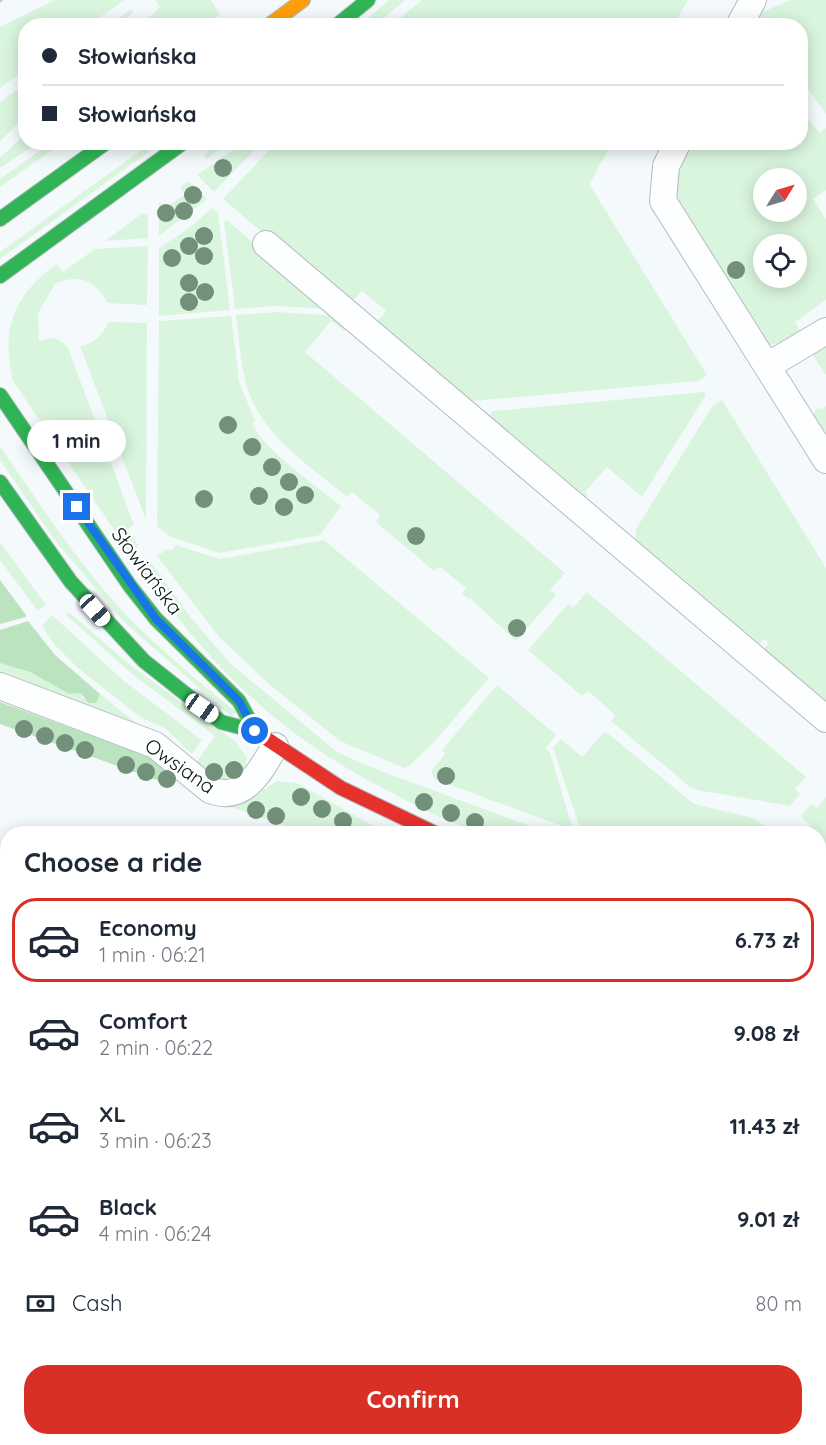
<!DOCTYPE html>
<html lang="en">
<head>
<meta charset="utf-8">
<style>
  :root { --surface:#fff; --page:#f2f2f3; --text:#1f2937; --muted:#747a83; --line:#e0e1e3; --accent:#d93025 }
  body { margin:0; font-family:Quicksand,sans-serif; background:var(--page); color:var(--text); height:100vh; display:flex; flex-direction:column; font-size:22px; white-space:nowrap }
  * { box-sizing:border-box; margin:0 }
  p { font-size:20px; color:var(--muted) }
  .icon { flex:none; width:33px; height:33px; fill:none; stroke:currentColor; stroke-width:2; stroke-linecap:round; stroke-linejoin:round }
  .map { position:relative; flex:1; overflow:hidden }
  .panel { position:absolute; left:0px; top:826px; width:826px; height:620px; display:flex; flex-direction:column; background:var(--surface); border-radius:24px 24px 0 0; box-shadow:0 3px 15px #0003 }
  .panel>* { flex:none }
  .guide { position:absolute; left:18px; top:18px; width:790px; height:132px; border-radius:24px; box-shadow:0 3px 15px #0003; display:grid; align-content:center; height:132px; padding:0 24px; background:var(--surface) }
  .needle { width:39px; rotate:53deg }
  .buttons { position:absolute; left:753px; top:168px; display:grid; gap:12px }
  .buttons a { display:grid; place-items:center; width:54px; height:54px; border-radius:50%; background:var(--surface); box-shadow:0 3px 15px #0003; font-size:30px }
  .end { position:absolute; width:27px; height:27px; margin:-14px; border:8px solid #1a73e8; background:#fff; box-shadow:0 0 0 3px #fff }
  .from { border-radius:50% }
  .bubble { position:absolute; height:42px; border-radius:21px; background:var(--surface); box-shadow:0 3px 15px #0003; font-size:20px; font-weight:700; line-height:42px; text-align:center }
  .car { position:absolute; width:18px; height:36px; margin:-18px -9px; border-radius:8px; box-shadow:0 0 4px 2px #0007; background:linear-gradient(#fff 24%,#345 0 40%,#fff 0 76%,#345 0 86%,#fff 0) }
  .guide b { display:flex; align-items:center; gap:21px; height:57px; font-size:22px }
  .guide b+b { border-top:2px solid var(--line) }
  .guide i { width:15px; height:15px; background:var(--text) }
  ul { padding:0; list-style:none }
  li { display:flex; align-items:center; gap:18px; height:84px; margin:0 12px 9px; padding:0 12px; border:3px solid transparent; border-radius:24px }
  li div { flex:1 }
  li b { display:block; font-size:22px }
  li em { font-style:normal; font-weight:700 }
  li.active { border-color:var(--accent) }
  li>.icon { width:54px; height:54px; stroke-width:1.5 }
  h2 { padding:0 24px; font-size:27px; line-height:72px }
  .pay { display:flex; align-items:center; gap:15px; height:66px; padding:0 24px; font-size:22px }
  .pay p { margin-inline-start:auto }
  .cta { display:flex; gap:12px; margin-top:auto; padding:12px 24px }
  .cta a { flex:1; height:69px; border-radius:24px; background:var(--accent); color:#fff; font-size:24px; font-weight:700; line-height:69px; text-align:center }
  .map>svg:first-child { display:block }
  .green { fill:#daf5dd; fill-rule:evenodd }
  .forest { fill:#bce3c0 }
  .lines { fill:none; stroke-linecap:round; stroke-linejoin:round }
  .lane-casing { stroke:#b4bcbf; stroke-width:16 }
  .street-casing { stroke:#b4bcbf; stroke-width:28 }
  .fast-casing { stroke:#b4bcbf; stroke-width:16 }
  .slow-casing { stroke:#b4bcbf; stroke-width:16 }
  .jam-casing { stroke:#b4bcbf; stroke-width:16 }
  .lane { stroke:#fdfeff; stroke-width:14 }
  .street { stroke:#fdfeff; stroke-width:26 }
  .fast { stroke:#30b455; stroke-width:14 }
  .slow { stroke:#ff9f0a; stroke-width:14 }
  .jam { stroke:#e5322d; stroke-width:14 }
  .tram { stroke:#babcbc; stroke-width:1.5 }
  .tree { fill:#73907a }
  .route { stroke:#1a73e8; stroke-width:8 }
  .labels { text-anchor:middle; stroke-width:4.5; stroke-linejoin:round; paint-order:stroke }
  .street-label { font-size:20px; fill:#0b1618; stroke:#fff }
</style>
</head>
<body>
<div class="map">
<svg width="826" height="1445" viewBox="0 0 826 1445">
  <rect width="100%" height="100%" fill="#f4fafc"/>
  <path class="green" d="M55 0H125L88 25 26 26 25 70 0 88V27Z
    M155 0H211L220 15 204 25H140L160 7Z
    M389 0H405L376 25 359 26Z
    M422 0H688L674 25H392Z
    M790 0H826V114L801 79V26L765 25 758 14Z
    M130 10 134 11 122 25H109Z
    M25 84V117L0 141V102Z
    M801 108 819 133 826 128V190L813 199 826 219V300L795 322 803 336 801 339 770 345 766 344 677 207V158L685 143 801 142ZM764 178H796V212H764ZM764 244H796V278H764Z
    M25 134 26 142 38 143 0 168V158Z
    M51 143H62L0 187V179Z
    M151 143H161L0 259V252Z
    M216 143H229L206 159 204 156Z
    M243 143H261L214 192 197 175Z
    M276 143H612L590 183 588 182 707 375 698 381 462 402 373 326 386 311 362 291 348 306 223 199Z
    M189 181 207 199 159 236V202L165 208 185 194 180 187Z
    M212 208 218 213 230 310 159 316V248L189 228Z
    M143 213 148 216V238L105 241Z
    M228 221 331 309 275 306 235 309 224 222Z
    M148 246 147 305 107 303C97 280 77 273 55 284L38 313 39 342C50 336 59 337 68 348L134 525 128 529 138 545 134 559 13 381C0 327 15 294 57 264L63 272 95 249Z
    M277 312 339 316 349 325 344 331 331 321 305 352 565 573 550 590 556 595 516 641 470 598 468 599 462 594 466 588 440 567 434 571 376 522 380 515 352 492 347 497C308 464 257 433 245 380 240 359 239 336 236 315Z
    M231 316 239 381 255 421 252 423C262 449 318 487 341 506L320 535 220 553 171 537 157 526 159 321Z
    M108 322 147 323 146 520 80 346C94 343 103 336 108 322Z
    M826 339V375L810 351Z
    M704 392 706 395 642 497 607 467 585 492 588 495 583 501 486 422 493 411Z
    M722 400 826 568V711L763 649 769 643 764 639 755 650 635 544 636 529 713 405Z
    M826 406V447L809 419 818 408 820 410Z
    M0 446C40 505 80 566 129 618 163 652 199 682 236 712L232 717 125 623 54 539 0 460Z
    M324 540 489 678 434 742 408 767 404 768 340 741 271 686 219 637 157 556 167 549 172 550 175 545 220 559Z
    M0 542 46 605 38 611 0 560Z
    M149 560 192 619 231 664 337 752 373 768 551 834C531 834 507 838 488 834 456 827 424 810 396 795 282 738 214 671 141 569Z
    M587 592 806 777 795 789 800 794 790 806 697 790 689 786 611 721 615 715 588 691 582 696 528 650 568 604 573 608Z
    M69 612 129 664 236 742 247 758 244 772 232 781 215 780 195 764 215 736 132 674 66 615Z
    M52 615 124 681 202 740 192 754 166 729 140 717 79 669 54 644 42 626Z
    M0 663 30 672 69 694 80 693 83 699 97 698 100 694 136 723 0 674Z
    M497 685 556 735 545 749 550 753 573 830 434 779 431 771 445 754 442 750Z
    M605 731 694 804 754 818 770 830 766 834H582L553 748 561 739 582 757Z
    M277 781 297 783 388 834H308L231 807 248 801Z
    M826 797V843L801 816 811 804 817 808Z
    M819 863 826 867V928L819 926Z"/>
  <path class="forest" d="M0 580 26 615V617L0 624Z
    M28 621 55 655 100 694 96 703H89L80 693 69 694 30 672 0 663V630Z
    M0 702 147 756 165 768 175 779 168 784 0 724Z
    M0 852 7 854V889L0 886Z"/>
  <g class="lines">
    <defs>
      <path id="lane" d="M0 1210 8 1193"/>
      <path id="street" d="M739 26 753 0
        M678 142 666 166 663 201 826 460
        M266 244 826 719
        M766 363 774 362 826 331
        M0 686 155 745 210 790C244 803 260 772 275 746
        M0 921 8 924
        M0 967 8 962
        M819 1182 826 1184
        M6 1445 9 1438
        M139 1445 141 1438
        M509 1445 511 1438
        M630 1445 633 1438"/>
      <path id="fast" d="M336 26 368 0
        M0 219 107 142
        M0 276 184 142
        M0 395 130 586 156 619 239 701 251 723
        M0 482 71 582 144 661 221 722 255 731"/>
      <path id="slow" d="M268 26 303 0
        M819 972 826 975"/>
      <path id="jam" d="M251 723 255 731 341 788 437 834"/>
    </defs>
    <use href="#lane" class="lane-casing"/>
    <use href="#street" class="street-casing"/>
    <use href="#fast" class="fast-casing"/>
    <use href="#slow" class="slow-casing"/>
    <use href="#jam" class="jam-casing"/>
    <use href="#lane" class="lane"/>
    <use href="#street" class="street"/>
    <use href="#fast" class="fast"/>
    <use href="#slow" class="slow"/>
    <use href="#jam" class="jam"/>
    <path class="tram" d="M0 2 2 0"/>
  </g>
  <g class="tree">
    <circle cx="223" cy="168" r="9"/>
    <circle cx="193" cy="195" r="9"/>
    <circle cx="184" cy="211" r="9"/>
    <circle cx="166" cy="213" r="9"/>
    <circle cx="204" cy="236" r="9"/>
    <circle cx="189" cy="246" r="9"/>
    <circle cx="204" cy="256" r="9"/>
    <circle cx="172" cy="258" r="9"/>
    <circle cx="736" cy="270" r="9"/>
    <circle cx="189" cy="283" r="9"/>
    <circle cx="205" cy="292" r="9"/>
    <circle cx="189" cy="302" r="9"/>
    <circle cx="228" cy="425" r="9"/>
    <circle cx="252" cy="447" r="9"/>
    <circle cx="272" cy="467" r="9"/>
    <circle cx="289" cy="482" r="9"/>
    <circle cx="305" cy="495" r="9"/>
    <circle cx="259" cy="496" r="9"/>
    <circle cx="204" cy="499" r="9"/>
    <circle cx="284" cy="507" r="9"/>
    <circle cx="416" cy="536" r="9"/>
    <circle cx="517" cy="628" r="9"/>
    <circle cx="24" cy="729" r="9"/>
    <circle cx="45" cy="736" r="9"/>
    <circle cx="65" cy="743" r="9"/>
    <circle cx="85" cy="750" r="9"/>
    <circle cx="126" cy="765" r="9"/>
    <circle cx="234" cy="770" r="9"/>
    <circle cx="146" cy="772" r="9"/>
    <circle cx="214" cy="772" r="9"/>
    <circle cx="446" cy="776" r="9"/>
    <circle cx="167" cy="779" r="9"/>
    <circle cx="301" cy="797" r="9"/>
    <circle cx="424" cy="802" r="9"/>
    <circle cx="322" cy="809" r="9"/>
    <circle cx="256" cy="810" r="9"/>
    <circle cx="451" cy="813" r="9"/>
    <circle cx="276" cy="816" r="9"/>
    <circle cx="343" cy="821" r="9"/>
    <circle cx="475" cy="822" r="9"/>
  </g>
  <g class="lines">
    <path class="route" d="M77 507 156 619 239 701 255 731"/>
  </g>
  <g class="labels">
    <g class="street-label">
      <text transform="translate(147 571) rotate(53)" y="7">Słowiańska</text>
      <text transform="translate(180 766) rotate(35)" y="7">Owsiana</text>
    </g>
  </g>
</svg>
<div class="buttons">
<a><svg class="needle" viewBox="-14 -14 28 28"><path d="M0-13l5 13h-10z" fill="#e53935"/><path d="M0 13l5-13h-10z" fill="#747a83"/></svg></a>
<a><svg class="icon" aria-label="locate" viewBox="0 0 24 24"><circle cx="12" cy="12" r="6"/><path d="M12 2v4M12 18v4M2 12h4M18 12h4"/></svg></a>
</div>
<i class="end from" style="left:255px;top:731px"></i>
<i class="end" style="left:77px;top:507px"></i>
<div class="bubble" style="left:27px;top:420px;width:99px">1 min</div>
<i class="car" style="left:95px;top:610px;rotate:138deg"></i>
<i class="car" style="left:202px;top:708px;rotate:125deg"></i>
<div class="guide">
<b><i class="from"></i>Słowiańska</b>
<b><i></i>Słowiańska</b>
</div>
<section class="panel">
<h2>Choose a ride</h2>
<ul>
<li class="active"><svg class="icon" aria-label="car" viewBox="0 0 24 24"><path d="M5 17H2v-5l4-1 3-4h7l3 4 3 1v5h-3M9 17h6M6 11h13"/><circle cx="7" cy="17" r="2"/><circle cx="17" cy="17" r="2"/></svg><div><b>Economy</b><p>1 min · 06:21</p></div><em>6.73 zł</em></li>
<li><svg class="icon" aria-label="car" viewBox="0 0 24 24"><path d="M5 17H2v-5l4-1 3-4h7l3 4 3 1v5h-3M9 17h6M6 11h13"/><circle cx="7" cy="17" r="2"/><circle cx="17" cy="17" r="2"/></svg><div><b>Comfort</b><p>2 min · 06:22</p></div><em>9.08 zł</em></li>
<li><svg class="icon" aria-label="car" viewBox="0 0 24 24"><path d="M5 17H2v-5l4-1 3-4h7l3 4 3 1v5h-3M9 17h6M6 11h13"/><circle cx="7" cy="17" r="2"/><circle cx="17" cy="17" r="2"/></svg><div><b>XL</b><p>3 min · 06:23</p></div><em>11.43 zł</em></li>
<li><svg class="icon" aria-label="car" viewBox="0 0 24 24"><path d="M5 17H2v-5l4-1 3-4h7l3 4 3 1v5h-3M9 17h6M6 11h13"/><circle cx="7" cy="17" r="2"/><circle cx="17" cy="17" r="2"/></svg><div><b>Black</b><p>4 min · 06:24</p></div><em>9.01 zł</em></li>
</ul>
<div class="pay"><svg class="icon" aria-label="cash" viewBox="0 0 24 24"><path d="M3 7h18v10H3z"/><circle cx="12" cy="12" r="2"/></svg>Cash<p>80 m</p></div>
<div class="cta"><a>Confirm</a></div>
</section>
</div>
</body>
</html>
